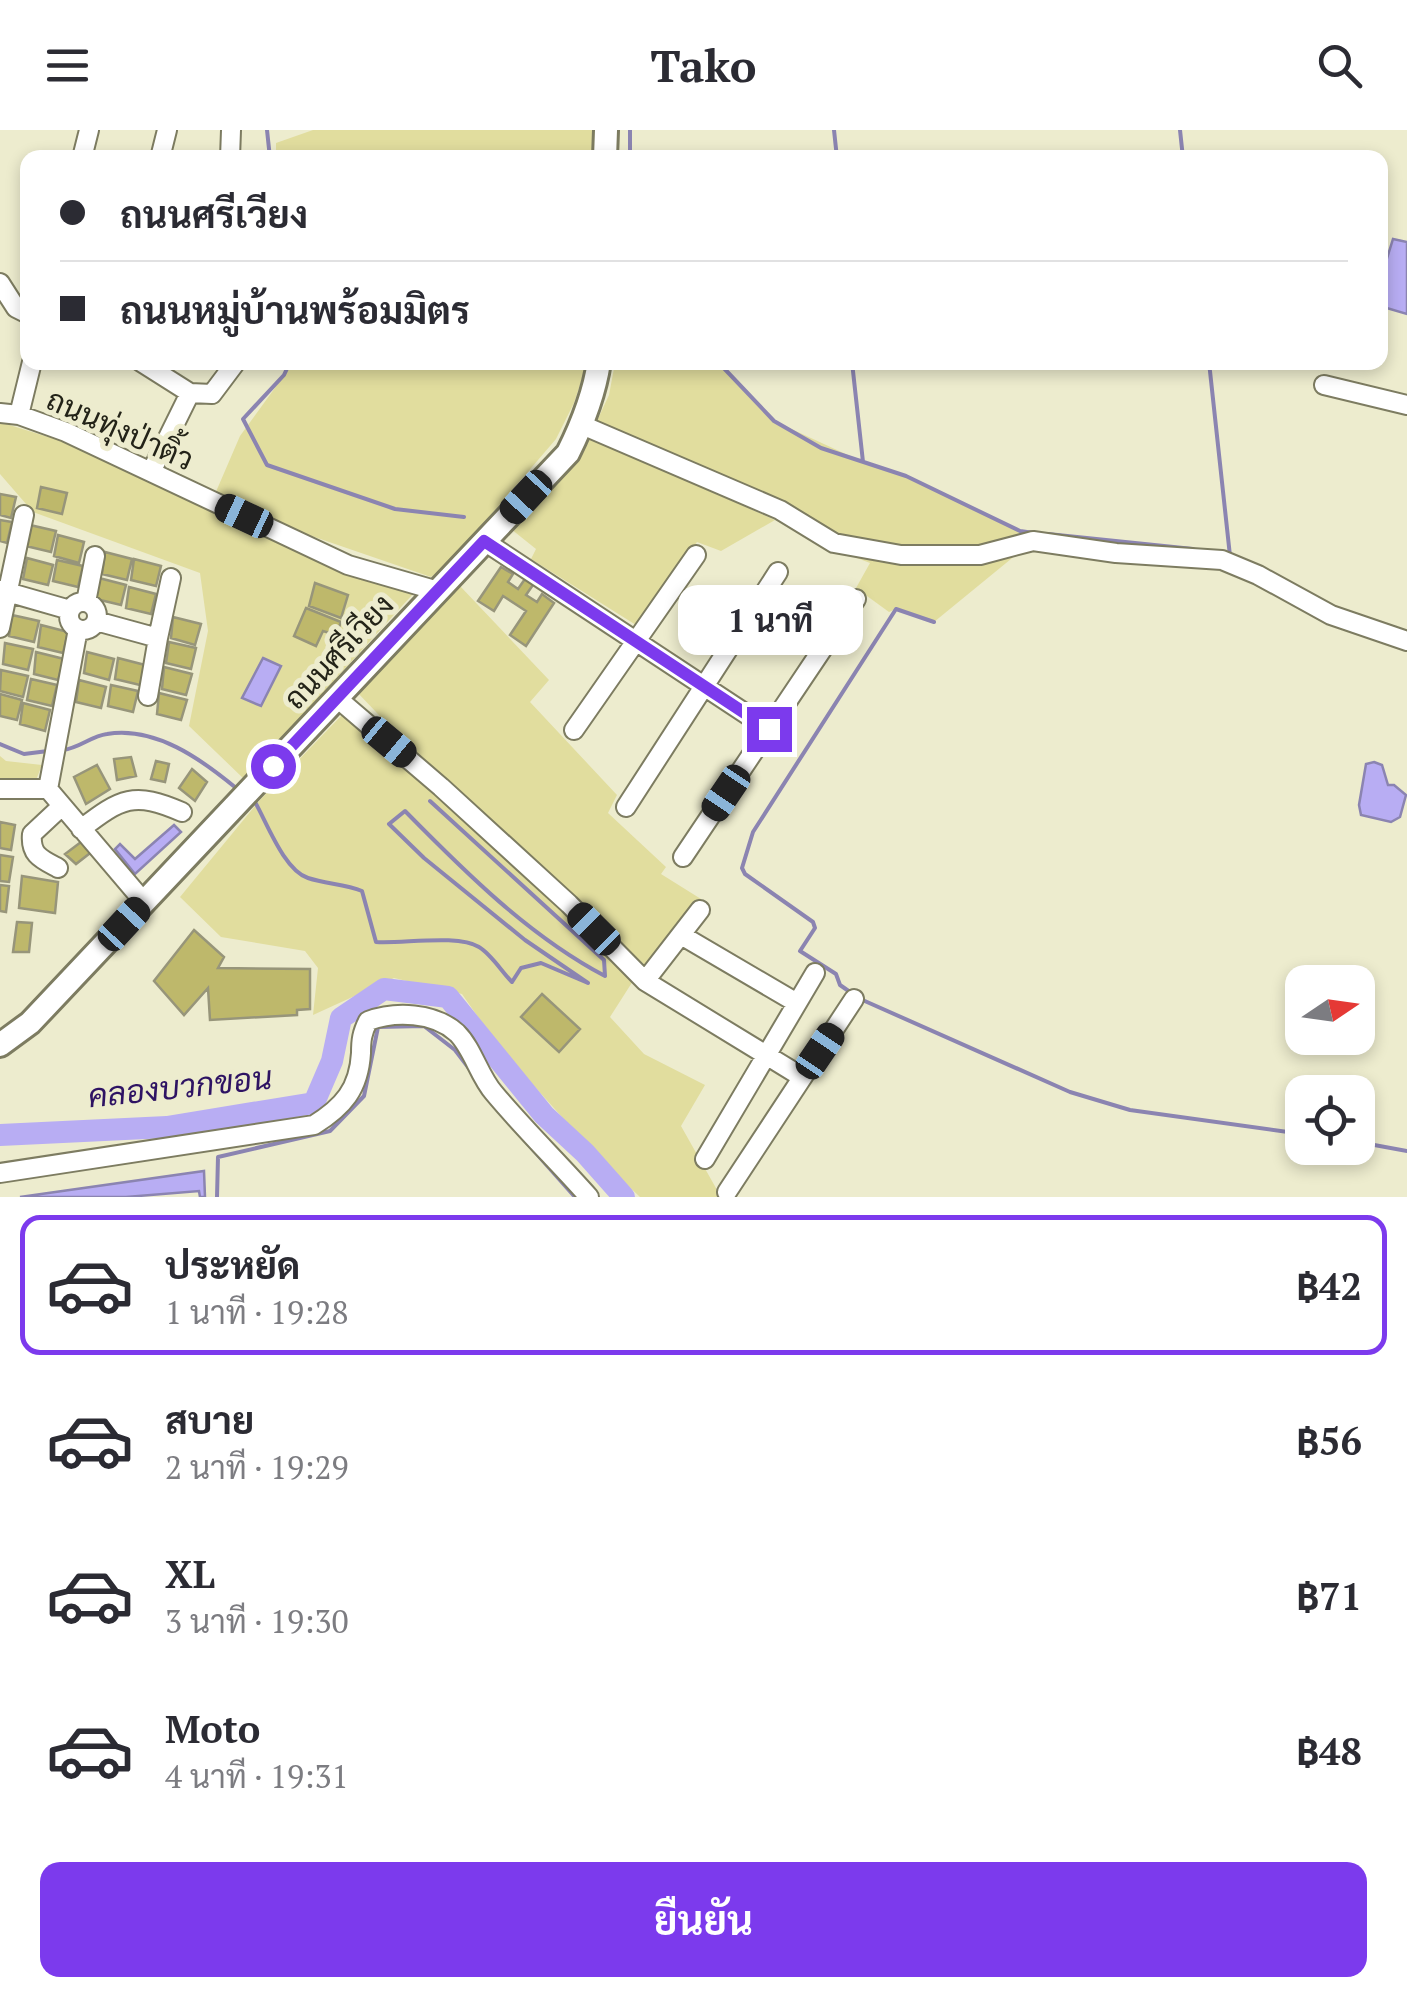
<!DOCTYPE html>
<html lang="th">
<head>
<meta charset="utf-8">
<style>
  :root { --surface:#fff; --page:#f7f7f7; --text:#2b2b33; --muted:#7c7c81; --line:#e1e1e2; --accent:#7c3aed }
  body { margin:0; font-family:"PT Serif",Sarabun,serif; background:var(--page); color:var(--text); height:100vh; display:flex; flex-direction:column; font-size:38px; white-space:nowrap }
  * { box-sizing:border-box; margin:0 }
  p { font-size:32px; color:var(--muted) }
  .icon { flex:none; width:55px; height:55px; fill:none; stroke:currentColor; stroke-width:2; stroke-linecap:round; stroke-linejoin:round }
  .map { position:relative; height:1067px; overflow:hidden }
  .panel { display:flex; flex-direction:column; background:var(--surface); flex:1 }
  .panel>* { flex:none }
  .hud { position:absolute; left:20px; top:20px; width:1368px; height:220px; border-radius:20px; box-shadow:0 5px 15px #0003; display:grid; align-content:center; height:220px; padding:0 40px; background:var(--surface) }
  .needle { width:65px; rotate:77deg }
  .controls { position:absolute; left:1285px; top:835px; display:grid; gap:20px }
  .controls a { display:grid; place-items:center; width:90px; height:90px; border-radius:20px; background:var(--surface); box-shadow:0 5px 15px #0003; font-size:50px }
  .end { position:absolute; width:45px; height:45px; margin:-22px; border:12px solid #7c3aed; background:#fff; box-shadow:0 0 0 5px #fff }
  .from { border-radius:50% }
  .bubble { position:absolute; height:70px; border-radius:20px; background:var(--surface); box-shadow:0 5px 15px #0003; font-size:32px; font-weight:700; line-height:70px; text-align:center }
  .car { position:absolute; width:30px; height:60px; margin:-30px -15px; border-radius:12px; box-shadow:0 0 8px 2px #0007; background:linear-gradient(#222 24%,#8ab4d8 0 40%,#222 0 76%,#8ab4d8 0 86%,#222 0) }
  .hud b { display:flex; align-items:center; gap:35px; height:95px; font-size:38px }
  .hud b+b { border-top:2px solid var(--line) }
  .hud i { width:25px; height:25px; background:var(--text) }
  ul { padding:18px 0 0; list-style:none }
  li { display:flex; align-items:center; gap:30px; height:140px; margin:0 20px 15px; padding:0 20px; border:5px solid transparent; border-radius:20px }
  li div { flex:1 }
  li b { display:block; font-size:38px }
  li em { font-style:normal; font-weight:700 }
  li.current { border-color:var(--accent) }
  li>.icon { width:90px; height:90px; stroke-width:1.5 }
  .action { display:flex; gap:20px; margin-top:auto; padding:20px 40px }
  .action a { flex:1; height:115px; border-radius:20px; background:var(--accent); color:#fff; font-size:40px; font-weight:700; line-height:115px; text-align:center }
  header { display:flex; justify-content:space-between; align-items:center; height:130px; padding:0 40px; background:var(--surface); font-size:45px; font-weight:700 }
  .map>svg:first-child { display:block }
  .green { fill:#e1dd9e }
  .water { fill:#b8adf3; stroke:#8b84b1; stroke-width:2.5 }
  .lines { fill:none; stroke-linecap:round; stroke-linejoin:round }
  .stream { stroke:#8b84b1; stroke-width:4 }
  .river { stroke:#b8adf3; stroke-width:22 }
  .building { fill:#beb86b; stroke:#97957a; stroke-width:2.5 }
  .minor-casing { stroke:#7d7c61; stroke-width:22 }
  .major-casing { stroke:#7d7c61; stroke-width:28 }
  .minor { stroke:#fff; stroke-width:18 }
  .major { stroke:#fff; stroke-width:22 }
  .route { stroke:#7c3aed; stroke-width:12 }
  .labels { text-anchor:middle; stroke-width:10; stroke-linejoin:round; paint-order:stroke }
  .street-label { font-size:30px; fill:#232318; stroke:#edecce }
  .water-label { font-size:32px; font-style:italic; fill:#2e1363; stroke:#edecce }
</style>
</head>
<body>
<header><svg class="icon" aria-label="menu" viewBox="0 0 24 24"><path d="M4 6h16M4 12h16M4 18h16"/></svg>Tako<svg class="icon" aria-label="search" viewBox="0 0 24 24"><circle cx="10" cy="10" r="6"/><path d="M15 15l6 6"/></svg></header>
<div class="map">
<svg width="1407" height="1067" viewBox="0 0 1407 1067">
  <rect width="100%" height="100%" fill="#edecce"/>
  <path class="green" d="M313 0H592V27H276V13Z
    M293 233H587L574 273 556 309 447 436 431 447 268 391 215 364 240 306Z
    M615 233H718L774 291 863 332 906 346 1020 401 1033 411 934 492 896 479 889 482 856 458 870 433 836 420 802 384 595 295 609 265Z
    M0 292 77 316 339 442 413 464 244 649 189 596 208 501 200 443 33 382 0 344Z
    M590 307 775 390 721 421 697 412 636 495 531 429 536 419 511 399 547 362Z
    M460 456 549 550 530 572 617 665 608 683 666 737 661 744 701 769 646 836 416 624 356 561Z
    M342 585 455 672 542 751 633 851 610 887 644 924 705 955 681 996 721 1067H640L598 1027 499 917 462 864 394 848 313 885 318 838 305 821 221 807 180 767 260 670Z
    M0 626 6 631 42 635 36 650 0 651Z"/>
  <path class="water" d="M1393 109 1407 112V184L1380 176V151Z
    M263 528 281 536 261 576 242 568Z
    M1374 632 1382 635 1388 655H1394L1406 665 1400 687 1391 692 1361 685 1359 675 1366 634Z
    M174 695 181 702 135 744 115 719 120 714 135 729Z
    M204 1041 205 1067H200L199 1061 126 1067H20Z"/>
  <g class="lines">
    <path class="stream" d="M267 0 270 28
      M834 0 837 28
      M1180 0 1183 28
      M630 28V0
      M290 232 284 245 243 289 267 335 395 379 464 387
      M718 232 774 291 821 318 906 346 1020 401 1034 403
      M852 232 863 332
      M1209 232 1230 426
      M1048 404 1193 419
      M0 614 24 624 48 621
      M63 620C80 618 91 606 107 604 155 596 201 629 236 658
      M255 672C267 693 284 740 308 748 326 754 345 754 362 761L376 812C402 814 458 804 479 817 491 824 502 842 512 852L521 838 541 833 588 853 525 810 424 728 389 694 405 681C465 742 529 806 605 846L604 830 430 671
      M850 862 840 855 836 844 800 821 815 798 813 792 745 744 742 738 753 702 896 479 934 492
      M858 868 1070 962 1130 980 1302 1004
      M519 1004 575 1067
      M1358 1012 1407 1021
      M217 1067 218 1027 330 1001 364 966 378 897 424 896 455 920 471 941"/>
    <path class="river" d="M0 1005 167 997 314 973 332 931 341 888 384 859 448 867 544 985 585 1023 624 1067"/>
  </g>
  <path class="building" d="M41 357 67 363 62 384 37 378Z
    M0 364 16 367 11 388 0 385Z
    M0 390 12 392 7 413 0 411Z
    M30 395 56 401 51 422 26 416Z
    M58 405 84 412 79 433 54 426Z
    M105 422 132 429 127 450 102 444Z
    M27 428 53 435 48 455 23 449Z
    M134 429 161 436 156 456 131 450Z
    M57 430 83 436 78 457 53 451Z
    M501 437 513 444 508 452 518 459 527 446 535 452 526 465 537 472 542 464 554 473 526 516 510 505 526 481 503 466 494 481 478 471Z
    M99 448 126 455 121 475 96 469Z
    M315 453 348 465 341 488 309 476Z
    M129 457 156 464 151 484 126 478Z
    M306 478 341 492 336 505 323 501 316 516 294 506Z
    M12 485 39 491 34 512 9 506Z
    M173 487 201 494 195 515 171 508Z
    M41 495 68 502 63 523 38 517Z
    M169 512 196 518 191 539 166 533Z
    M5 513 33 519 28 540 3 534Z
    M36 522 64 529 58 550 34 544Z
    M87 522 114 529 109 550 84 543Z
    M118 528 145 535 140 555 115 549Z
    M164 537 192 544 186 565 162 559Z
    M1 540 28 546 23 567 0 561Z
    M31 549 57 555 52 576 27 570Z
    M79 550 106 557 101 578 76 572Z
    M111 555 138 561 133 582 108 576Z
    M159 563 187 570 181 590 157 584Z
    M0 564 22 570 17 590 0 586Z
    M23 573 50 580 45 601 20 594Z
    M131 627 136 646 117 650 114 629Z
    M156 631 169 634 165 652 151 649Z
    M97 635 110 659 86 674 74 647Z
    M192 639 207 652 195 671 179 658Z
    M0 692 15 695 11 720 0 718Z
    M85 709 94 720 76 734 65 724Z
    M0 725 13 727 9 752 0 751Z
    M22 746 58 752 55 783 19 778Z
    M0 755 9 756 6 782 0 781Z
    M17 792 32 793 29 822H13Z
    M194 800 224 827 218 838 310 839V879L297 880V885L210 890 208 858 184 885 154 851Z
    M542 864 580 899 559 922 521 887Z"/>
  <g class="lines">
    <defs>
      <path id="minor" d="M82 28 89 0
        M160 28 167 0
        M230 28 231 0
        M0 153 16 178 28 184
        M141 232 190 263 212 264 236 232
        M1324 255 1407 275
        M0 283 19 285 66 302 348 435 438 461
        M19 285 32 232
        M582 295 780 380 834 413 901 425H980L1033 411 1116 423 1222 430 1258 445 1331 485 1407 511
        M151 342 190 263
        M484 411 769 599
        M0 460 70 480
        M86 472 95 426
        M69 486a14 14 0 1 1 28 0a14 14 0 1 1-28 0Z
        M96 491 158 508 148 566
        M0 498 24 385
        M158 508 171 448
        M337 568 441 657 569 774 645 851 802 947
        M574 600 696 425
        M0 659H48L144 772
        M48 659 78 499
        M626 677 778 442
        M81 699C121 668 134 661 182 682
        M683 727 856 469
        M58 738C41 729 30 725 32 704L62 676
        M681 805 797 873
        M645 851 700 780
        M705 1029 815 843
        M0 1043 314 995C343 977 359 959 361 923 361 910 362 903 368 891 395 881 434 882 457 903 473 919 479 946 494 963 524 999 558 1032 589 1067
        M727 1062 854 869"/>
      <path id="major" d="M605 28 606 0
        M0 915 30 893 568 323C583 293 594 265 599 232"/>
    </defs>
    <use href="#minor" class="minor-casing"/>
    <use href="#major" class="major-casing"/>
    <use href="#minor" class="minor"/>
    <use href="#major" class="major"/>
  </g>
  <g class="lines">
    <path class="route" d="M273 636 484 411 769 599"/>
  </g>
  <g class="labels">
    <g class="street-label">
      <text transform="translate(120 300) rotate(24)" y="10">ถนนทุ่งป่าติ้ว</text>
      <text transform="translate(339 522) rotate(-47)" y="10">ถนนศรีเวียง</text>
    </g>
    <g class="water-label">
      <text transform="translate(180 957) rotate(-6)" y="11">คลองบวกขอน</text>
    </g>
  </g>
</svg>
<div class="controls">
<a><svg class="needle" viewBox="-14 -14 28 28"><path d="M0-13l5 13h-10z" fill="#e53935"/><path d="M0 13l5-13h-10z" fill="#7c7c81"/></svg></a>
<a><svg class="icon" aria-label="locate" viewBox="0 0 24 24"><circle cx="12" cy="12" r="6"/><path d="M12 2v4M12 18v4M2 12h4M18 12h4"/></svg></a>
</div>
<i class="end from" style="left:273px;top:636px"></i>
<i class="end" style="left:769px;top:599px"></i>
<div class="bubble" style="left:678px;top:455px;width:185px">1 นาที</div>
<i class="car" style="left:526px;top:367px;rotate:223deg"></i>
<i class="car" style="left:244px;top:386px;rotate:295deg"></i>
<i class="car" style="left:389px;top:612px;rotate:130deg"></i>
<i class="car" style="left:726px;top:663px;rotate:214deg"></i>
<i class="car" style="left:124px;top:794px;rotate:43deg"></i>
<i class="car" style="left:594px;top:799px;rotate:315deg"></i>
<i class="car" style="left:820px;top:921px;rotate:34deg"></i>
<div class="hud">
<b><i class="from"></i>ถนนศรีเวียง</b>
<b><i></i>ถนนหมู่บ้านพร้อมมิตร</b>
</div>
</div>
<section class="panel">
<ul>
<li class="current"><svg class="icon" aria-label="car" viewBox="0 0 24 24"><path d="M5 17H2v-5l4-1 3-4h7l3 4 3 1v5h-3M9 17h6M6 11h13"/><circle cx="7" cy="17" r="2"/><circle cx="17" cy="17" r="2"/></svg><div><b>ประหยัด</b><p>1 นาที · 19:28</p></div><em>฿42</em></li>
<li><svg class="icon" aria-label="car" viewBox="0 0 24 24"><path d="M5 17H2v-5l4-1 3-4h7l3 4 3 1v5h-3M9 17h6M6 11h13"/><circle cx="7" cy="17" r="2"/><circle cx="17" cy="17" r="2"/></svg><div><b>สบาย</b><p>2 นาที · 19:29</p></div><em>฿56</em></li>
<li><svg class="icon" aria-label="car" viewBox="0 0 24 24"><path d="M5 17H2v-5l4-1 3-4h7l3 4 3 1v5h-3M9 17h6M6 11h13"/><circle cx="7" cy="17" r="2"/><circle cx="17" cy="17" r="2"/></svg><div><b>XL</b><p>3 นาที · 19:30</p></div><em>฿71</em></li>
<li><svg class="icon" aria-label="car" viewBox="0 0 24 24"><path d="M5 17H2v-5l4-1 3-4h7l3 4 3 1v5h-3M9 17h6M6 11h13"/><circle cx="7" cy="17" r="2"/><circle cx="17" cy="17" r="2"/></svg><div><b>Moto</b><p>4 นาที · 19:31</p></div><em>฿48</em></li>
</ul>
<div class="action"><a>ยืนยัน</a></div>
</section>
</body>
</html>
